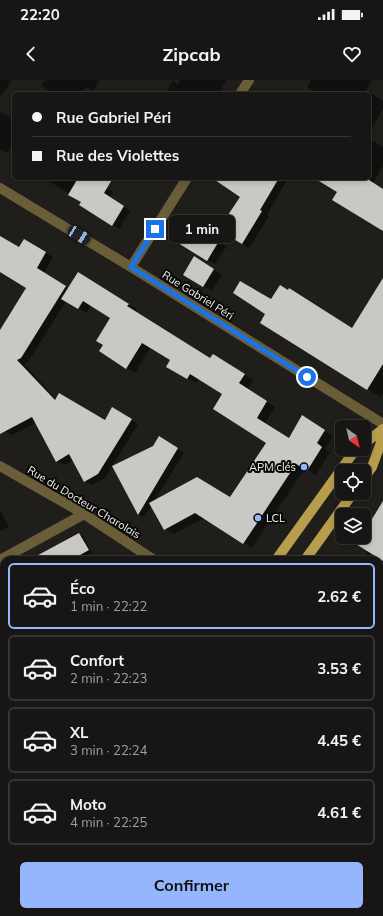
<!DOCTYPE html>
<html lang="fr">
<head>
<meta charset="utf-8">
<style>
  :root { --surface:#171614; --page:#201f1d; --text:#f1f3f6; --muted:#9e9fa0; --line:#363534; --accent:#95b6fd }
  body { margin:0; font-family:Mulish,sans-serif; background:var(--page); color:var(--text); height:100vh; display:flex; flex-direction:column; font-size:15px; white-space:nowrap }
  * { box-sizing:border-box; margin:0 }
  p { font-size:13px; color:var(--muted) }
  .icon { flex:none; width:22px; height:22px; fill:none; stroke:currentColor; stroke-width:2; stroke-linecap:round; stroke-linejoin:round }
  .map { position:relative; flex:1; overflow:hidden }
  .panel { position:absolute; left:0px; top:476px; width:383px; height:360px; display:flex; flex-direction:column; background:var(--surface); border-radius:12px 12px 0 0; box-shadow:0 2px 6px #0003,0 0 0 1px var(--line) }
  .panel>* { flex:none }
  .guide { position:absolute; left:12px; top:12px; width:359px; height:88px; border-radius:6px; box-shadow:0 2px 6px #0003,0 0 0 1px var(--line); display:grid; align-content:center; height:88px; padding:0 20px; background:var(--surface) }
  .needle { width:26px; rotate:146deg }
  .tools { position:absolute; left:335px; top:340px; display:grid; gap:8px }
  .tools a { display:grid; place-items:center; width:36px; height:36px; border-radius:6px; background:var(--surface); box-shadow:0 2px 6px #0003,0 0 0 1px var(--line); font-size:20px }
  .end { position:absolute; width:18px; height:18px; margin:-9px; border:5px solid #1a73e8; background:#fff; box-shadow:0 0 0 2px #fff }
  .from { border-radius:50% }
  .bubble { position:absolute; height:28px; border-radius:6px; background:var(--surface); box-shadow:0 2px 6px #0003,0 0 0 1px var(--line); font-size:13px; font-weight:700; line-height:28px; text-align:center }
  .car { position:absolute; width:12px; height:24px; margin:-12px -6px; border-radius:5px; box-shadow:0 0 3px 1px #0007; background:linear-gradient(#222 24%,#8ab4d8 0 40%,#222 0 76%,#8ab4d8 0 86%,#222 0) }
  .guide b { display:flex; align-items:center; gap:14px; height:38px; font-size:15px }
  .guide b+b { border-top:1px solid var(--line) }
  .guide i { width:10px; height:10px; background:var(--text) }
  ul { padding:7px 0 0; list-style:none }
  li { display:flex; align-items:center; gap:12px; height:66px; margin:0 8px 6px; padding:0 12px; border:2px solid var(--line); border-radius:6px }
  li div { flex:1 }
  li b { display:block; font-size:15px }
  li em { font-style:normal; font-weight:700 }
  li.on { border-color:var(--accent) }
  li>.icon { width:36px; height:36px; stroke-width:1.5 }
  .cta { display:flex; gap:8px; margin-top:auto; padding:8px 20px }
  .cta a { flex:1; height:46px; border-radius:6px; background:var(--accent); color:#111; font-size:16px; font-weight:700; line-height:46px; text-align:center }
  .status { display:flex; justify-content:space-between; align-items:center; height:28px; padding:0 20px; background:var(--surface); direction:ltr }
  .status svg { height:11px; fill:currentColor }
  header { display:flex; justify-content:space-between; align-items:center; height:52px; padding:0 20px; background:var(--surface); font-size:18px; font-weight:700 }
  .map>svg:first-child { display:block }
  .park { fill:url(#park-crowns) }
  .shadow { fill:#0007 }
  .building { fill:#c9c8c4 }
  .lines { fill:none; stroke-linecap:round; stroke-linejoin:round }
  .minor { stroke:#6a5e39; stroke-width:10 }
  .major { stroke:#b79e4d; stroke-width:10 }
  .route { stroke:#1a73e8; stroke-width:5 }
  .poi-dot { fill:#95b6fd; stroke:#080807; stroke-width:1.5 }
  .labels { text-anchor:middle; stroke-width:4; stroke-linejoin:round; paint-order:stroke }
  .street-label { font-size:11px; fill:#f5f5f2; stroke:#080807 }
  .poi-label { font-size:11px; fill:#f5f5f2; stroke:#080807; text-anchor:end }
</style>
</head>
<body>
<div class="status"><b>22:20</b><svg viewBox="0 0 49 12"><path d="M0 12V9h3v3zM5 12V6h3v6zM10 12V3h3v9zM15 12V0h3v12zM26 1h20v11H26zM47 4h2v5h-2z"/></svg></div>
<header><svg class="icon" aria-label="back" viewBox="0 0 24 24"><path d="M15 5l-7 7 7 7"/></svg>Zipcab<svg class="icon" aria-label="heart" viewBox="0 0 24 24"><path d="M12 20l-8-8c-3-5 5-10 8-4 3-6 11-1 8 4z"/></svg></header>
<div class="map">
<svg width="383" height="836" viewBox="0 0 383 836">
  <defs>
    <pattern id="park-crowns" width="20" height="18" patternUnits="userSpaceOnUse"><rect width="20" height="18" fill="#312707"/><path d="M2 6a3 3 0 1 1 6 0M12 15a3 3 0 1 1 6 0" fill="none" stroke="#4f472c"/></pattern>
  </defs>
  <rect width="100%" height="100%" fill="#1f1e1b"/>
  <path class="park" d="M192 832H306L304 836H190Z"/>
  <path class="shadow" d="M0 0H12L0 18Z
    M45 0H100L93 11 86 7 82 14H45L48 10 41 6Z
    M180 0H227L218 14H165L173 1 178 4Z
    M311 0H372L366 10 383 21V29L369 53V14H318L307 7Z
    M0 31 14 40V62L7 73 0 70Z
    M369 58 383 67V86L373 103 383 109V150L338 112 336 98H369Z
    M47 98H91L113 112 110 117 130 131 119 149 81 125 82 122 46 99Z
    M225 98H288L267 135 269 136 249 168 220 150 242 116Z
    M199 149 226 167 215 184 180 163Z
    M0 157 19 168 31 164 53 177 44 193 68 208 86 199 137 229 135 232 211 279 222 280 253 300 248 309 275 327 265 343 290 359 311 342 333 356 325 369 330 372 316 395 305 388 252 468 204 438 174 454 165 449 152 425 144 437 138 434 153 367 159 358 184 373 154 421 230 418 268 362 223 313 199 299 196 303 168 287 172 280 151 267 135 293 127 288 105 265 111 238 91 225 87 233 66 221 28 282 24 284 56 319 105 341 119 333 138 344 105 398 92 405 85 401 74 380 64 385 56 381 36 343 12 355 5 351 0 342V252L28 208 0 191Z
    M203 182 222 195 212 211 184 194Z
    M383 200V313L381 317 367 309 271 220 353 249Z
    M383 423V578L379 575V480H363L368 471 362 457H364V453Z
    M0 430 9 447 0 451Z
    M79 454 83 456 92 473 79 480H31Z
    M4 494V520L0 522V497Z
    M4 558V605L0 607V560Z
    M383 652V717L379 715V658Z
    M0 721 4 729V740L0 742Z
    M383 806V836H365L367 832H379V813Z
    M104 832H120L127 836H102Z"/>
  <path class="building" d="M78 98H113L104 113 124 126 112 146 79 125 81 122 68 115Z
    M212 98H279L260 130 262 131 242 164 218 150 240 117Z
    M314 98H366L383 109V151L332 120 337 112Z
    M191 143 219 161 207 181 178 163Z
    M0 156 19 167 24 159 46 172 37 188 66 206 21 278 17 280 55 320 59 313 105 340 112 327 132 339 98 394 84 402 69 374 56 382 32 337 0 354V250L26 208 0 192Z
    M194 176 214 189 203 207 183 195Z
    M78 192 129 224 127 226 210 278 213 274 245 294 239 303 267 321 257 338 289 358 302 335 325 350 317 363 322 367 307 391 296 384 243 464 195 433 164 450 149 423 197 397 230 417 266 363 213 329 222 314 190 294 187 299 166 287 170 280 142 263 126 289 99 271 103 265 96 261 110 238 83 221 78 229 61 219Z
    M383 198V284L367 310 260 243 265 234 233 213 240 201 271 219 280 205 288 210 289 208 352 248Z
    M159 356 178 368 138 435 112 386 153 366Z
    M383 421V481L356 464 361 457H364V452Z
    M79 453 89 470 71 480H29Z"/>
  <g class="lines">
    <path class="minor" d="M240 14 249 0
      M0 108 131 187 383 344
      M131 187 187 98
      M0 386 84 434 154 480
      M0 480 84 434
      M0 643 4 641"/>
    <path class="major" d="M364 364 383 349
      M364 398 372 387 383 357
      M276 480 353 373 357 369
      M305 480 353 413
      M30 836 33 832
      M63 836 66 832"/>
  </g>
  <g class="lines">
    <path class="route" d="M155 149 131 187 307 297"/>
  </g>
  <g class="poi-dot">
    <circle cx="304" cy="387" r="4"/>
    <circle cx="258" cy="438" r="4"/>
  </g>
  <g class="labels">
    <g class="street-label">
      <text transform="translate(198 215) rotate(32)" y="4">Rue Gabriel Péri</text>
      <text transform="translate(84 422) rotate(31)" y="4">Rue du Docteur Charolais</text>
    </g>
    <g class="poi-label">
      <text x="296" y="391">APM clés</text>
      <text x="266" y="442" text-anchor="start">LCL</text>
    </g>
  </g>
</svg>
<div class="tools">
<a><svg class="needle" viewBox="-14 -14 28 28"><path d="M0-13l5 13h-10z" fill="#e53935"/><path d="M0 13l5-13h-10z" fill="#9e9fa0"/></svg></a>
<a><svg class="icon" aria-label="locate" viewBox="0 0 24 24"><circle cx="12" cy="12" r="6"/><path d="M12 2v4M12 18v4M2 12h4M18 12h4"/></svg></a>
<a><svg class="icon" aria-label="layers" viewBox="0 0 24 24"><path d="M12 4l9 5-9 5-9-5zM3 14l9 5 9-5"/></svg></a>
</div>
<i class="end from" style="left:307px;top:297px"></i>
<i class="end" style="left:155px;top:149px"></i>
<div class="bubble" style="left:169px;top:135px;width:66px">1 min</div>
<i class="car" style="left:79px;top:155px;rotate:122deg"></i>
<div class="guide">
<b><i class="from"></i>Rue Gabriel Péri</b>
<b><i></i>Rue des Violettes</b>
</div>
<section class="panel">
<ul>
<li class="on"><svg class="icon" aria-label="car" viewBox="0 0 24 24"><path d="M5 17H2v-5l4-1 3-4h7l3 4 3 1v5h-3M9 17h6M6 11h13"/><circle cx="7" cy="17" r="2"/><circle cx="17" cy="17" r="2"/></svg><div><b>Éco</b><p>1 min · 22:22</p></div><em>2.62 €</em></li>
<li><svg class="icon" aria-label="car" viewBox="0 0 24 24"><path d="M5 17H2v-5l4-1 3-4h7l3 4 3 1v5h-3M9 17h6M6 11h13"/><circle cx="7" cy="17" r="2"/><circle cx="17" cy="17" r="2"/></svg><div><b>Confort</b><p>2 min · 22:23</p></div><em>3.53 €</em></li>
<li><svg class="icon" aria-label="car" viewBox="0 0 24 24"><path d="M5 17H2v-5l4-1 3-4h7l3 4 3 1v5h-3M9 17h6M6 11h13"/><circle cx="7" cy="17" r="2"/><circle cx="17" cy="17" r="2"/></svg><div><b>XL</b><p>3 min · 22:24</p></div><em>4.45 €</em></li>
<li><svg class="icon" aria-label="car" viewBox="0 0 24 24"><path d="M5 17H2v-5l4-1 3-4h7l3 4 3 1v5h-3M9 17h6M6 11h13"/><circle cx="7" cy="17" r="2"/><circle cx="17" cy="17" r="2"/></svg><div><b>Moto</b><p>4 min · 22:25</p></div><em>4.61 €</em></li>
</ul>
<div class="cta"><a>Confirmer</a></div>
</section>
</div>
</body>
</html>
